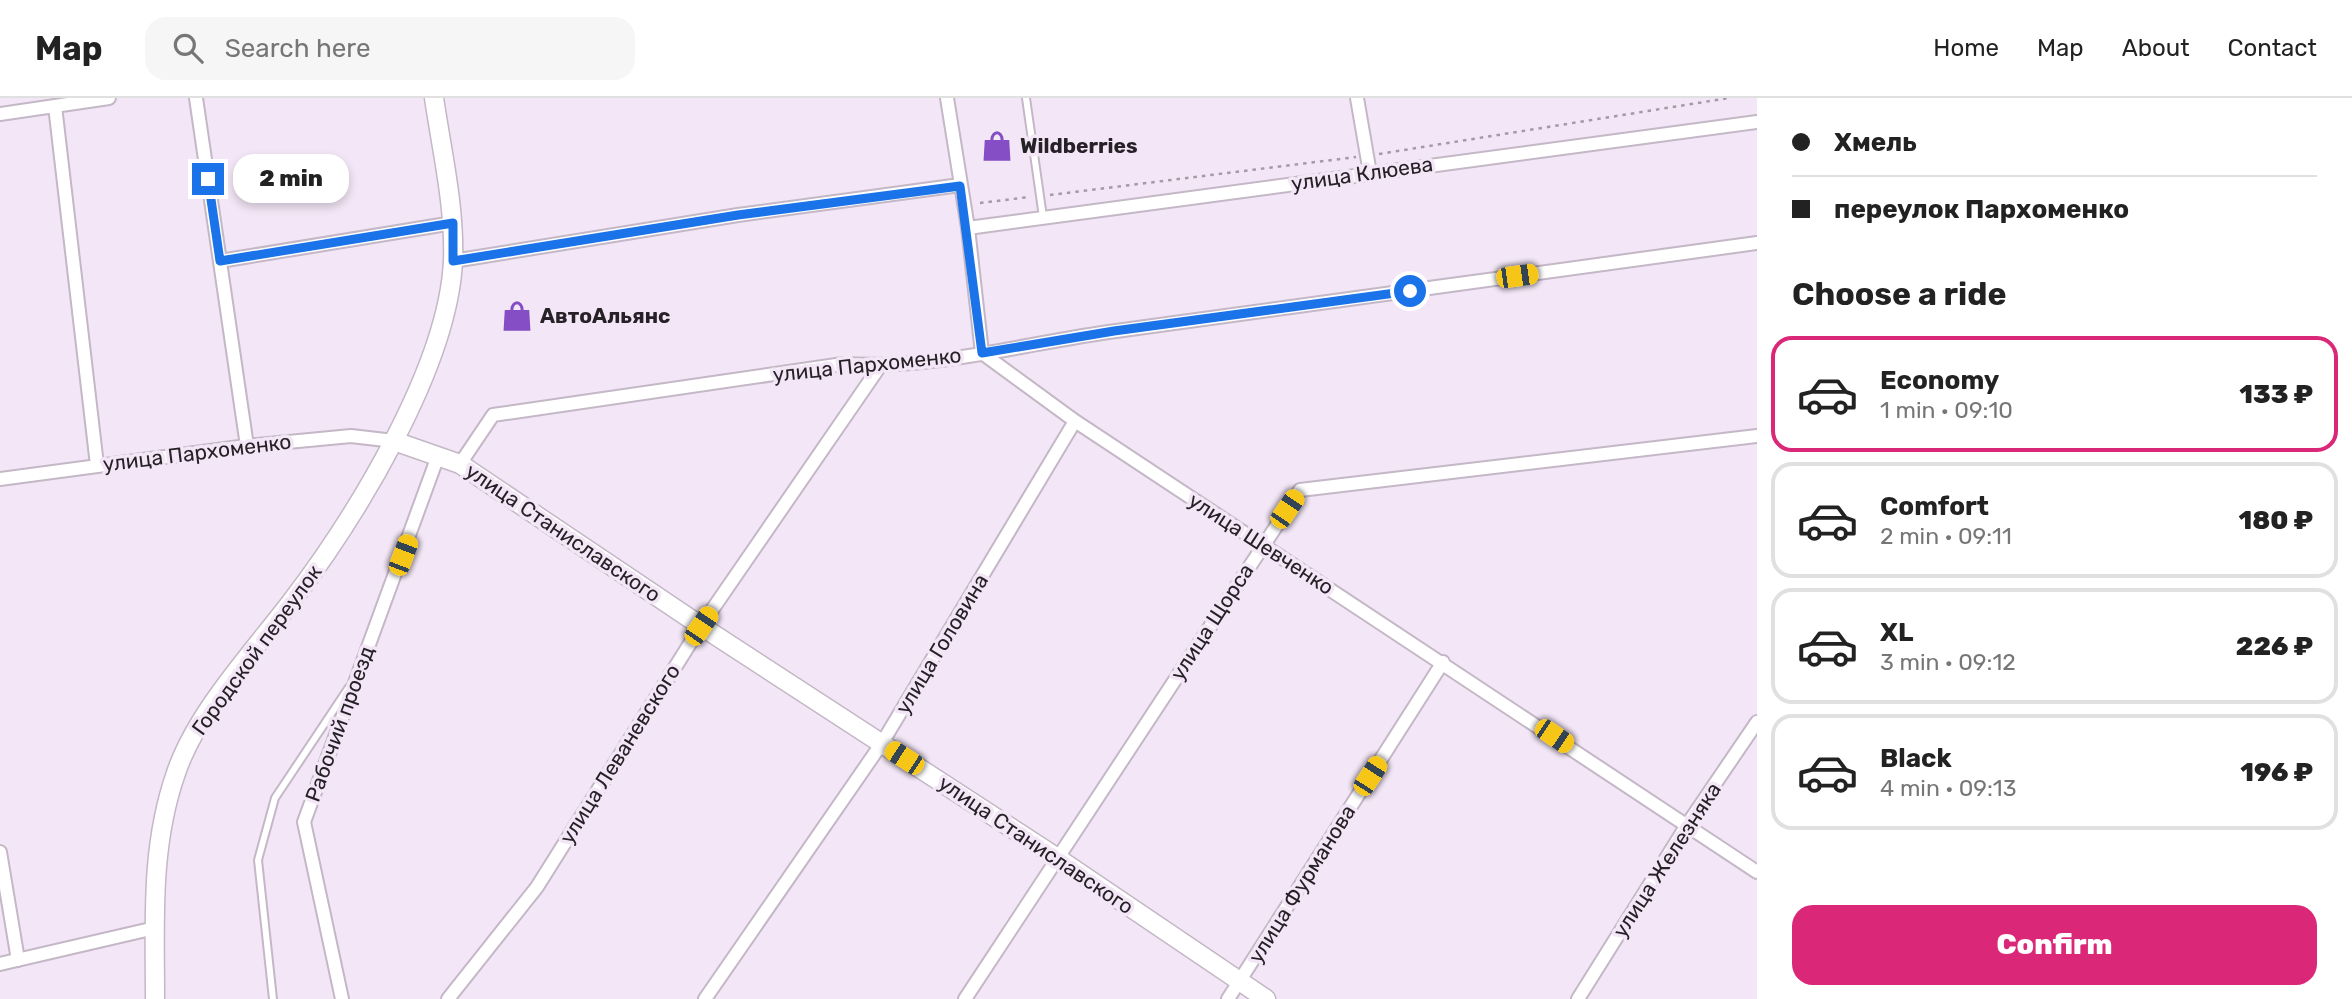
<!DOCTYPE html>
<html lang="en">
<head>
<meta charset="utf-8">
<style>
  :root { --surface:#fff; --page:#f6f6f6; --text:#222; --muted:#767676; --line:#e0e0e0; --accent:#db2777 }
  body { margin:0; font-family:Rubik,sans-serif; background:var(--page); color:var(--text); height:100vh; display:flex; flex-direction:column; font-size:26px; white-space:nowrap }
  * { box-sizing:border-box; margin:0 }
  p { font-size:23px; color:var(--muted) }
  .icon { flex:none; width:38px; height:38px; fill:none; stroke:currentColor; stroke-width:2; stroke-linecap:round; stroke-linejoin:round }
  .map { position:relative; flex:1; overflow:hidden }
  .details { display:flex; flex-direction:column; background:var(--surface); width:595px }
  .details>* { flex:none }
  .banner { display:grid; align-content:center; height:154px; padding:0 35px; background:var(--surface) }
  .end { position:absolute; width:32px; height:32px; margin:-16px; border:9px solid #1a73e8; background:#fff; box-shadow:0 0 0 4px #fff }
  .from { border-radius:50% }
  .bubble { position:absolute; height:49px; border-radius:21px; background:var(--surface); box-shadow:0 4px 10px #0003; font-size:23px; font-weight:800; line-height:49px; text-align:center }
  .car { position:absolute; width:21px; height:42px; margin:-21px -10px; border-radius:9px; box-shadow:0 0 5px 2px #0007; background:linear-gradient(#f5c518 24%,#345 0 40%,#f5c518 0 76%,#345 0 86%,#f5c518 0) }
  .banner b { display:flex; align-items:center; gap:24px; height:66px; font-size:26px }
  .banner b+b { border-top:2px solid var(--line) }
  .banner i { width:18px; height:18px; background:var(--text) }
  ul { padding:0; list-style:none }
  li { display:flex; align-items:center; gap:21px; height:116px; margin:0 14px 10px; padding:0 21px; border:4px solid var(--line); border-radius:21px }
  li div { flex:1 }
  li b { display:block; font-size:26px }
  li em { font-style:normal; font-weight:800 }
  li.on { border-color:var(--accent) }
  li>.icon { width:63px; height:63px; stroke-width:1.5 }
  h2 { padding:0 35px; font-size:32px; line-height:84px }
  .primary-button { display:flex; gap:14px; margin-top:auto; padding:14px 35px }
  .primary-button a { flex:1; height:80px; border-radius:21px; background:var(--accent); color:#fff; font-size:28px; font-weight:800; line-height:80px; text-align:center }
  header { display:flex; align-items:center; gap:42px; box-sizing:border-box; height:98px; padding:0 35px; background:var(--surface); border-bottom:2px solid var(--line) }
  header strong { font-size:33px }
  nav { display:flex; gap:38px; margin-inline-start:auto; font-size:24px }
  .search { width:490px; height:63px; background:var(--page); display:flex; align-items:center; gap:18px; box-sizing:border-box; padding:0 24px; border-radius:21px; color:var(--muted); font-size:26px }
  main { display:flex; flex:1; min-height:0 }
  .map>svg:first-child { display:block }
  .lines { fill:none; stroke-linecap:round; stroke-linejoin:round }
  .lane-casing { stroke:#c4b7c6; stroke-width:10 }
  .street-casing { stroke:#c4b7c6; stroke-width:16 }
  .secondary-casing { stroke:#c4b7c6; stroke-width:21 }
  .path { stroke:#a49aa6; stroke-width:2.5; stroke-dasharray:3.5 5; stroke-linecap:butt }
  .lane { stroke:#fff; stroke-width:6 }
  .street { stroke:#fff; stroke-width:12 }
  .secondary { stroke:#fff; stroke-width:18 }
  .route { stroke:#1a73e8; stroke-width:9 }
  .labels { text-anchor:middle; stroke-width:7; stroke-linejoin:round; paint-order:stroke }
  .poi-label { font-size:21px; font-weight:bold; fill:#262127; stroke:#f3e6f6; text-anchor:start }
  .street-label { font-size:21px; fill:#262127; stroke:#f3e6f6 }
</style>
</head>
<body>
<header>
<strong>Map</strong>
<div class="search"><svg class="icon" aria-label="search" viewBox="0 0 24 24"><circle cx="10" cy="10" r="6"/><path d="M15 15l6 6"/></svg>Search here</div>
<nav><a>Home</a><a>Map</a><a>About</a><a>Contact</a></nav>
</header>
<main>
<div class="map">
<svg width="1757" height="901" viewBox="0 0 1757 901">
  <rect width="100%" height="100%" fill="#f3e6f6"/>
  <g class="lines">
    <defs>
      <path id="lane" d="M1026 0 1043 119
        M273 901 258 762 275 700 349 589"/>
      <path id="street" d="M196 0 247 348
        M947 0 968 130 982 255 1075 323 1757 774
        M1357 0 1370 75
        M55 8 97 367
        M0 16 109 0
        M968 130 1757 24
        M220 163 453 125
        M453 163 738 117 960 87
        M460 366 493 317 843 266C934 272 1026 245 1116 233 1330 203 1543 175 1757 145
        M0 381 247 348 351 338 394 343
        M0 754 18 862
        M0 866 155 830
        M342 901 304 724 438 358
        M448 901 537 789 701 528 880 268
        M705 901 882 645 1075 323
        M965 901 1300 392 1757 338
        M1228 901 1443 564
        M1578 901 1687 727 1757 624"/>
      <path id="secondary" d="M394 343 460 366 701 528 1056 759 1266 901
        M155 901C155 824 150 749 176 675 196 615 252 555 291 504 355 420 448 270 453 163 455 109 442 54 434 0"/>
    </defs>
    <use href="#lane" class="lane-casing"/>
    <use href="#street" class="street-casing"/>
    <use href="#secondary" class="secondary-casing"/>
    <path class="path" d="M1379 56 1729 0
      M1050 97 1356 59
      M980 105 1029 99"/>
    <use href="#lane" class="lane"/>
    <use href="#street" class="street"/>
    <use href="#secondary" class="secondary"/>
  </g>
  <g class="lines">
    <path class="route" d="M208 81 220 163 453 125V163L738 117 960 88 982 255 1114 233 1410 193"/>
  </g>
  <defs>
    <symbol id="shop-bare" viewBox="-9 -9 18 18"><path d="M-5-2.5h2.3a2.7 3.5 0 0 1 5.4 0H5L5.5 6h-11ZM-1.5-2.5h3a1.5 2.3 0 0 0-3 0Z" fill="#854ec5" stroke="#f3e6f6" stroke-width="2.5" paint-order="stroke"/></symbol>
  </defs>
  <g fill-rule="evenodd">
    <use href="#shop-bare" x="975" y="26" width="44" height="44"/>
    <use href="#shop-bare" x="495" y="196" width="44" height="44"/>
  </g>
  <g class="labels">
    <g class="poi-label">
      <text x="1020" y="55">Wildberries</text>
      <text x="540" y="225">АвтоАльянс</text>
    </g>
    <g class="street-label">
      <text transform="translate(1362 76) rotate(-8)" y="7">улица Клюева</text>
      <text transform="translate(867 267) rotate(-6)" y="7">улица Пархоменко</text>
      <text transform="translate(197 355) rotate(-7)" y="7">улица Пархоменко</text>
      <text transform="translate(563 435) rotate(34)" y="7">улица Станиславского</text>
      <text transform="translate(1261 446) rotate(33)" y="7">улица Шевченко</text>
      <text transform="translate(1212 524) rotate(-57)" y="7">улица Щорса</text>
      <text transform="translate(942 546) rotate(-59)" y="7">улица Головина</text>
      <text transform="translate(257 552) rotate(-54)" y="7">Городской переулок</text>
      <text transform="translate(340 626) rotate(-70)" y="7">Рабочий проезд</text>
      <text transform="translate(620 656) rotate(-58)" y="7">улица Леваневского</text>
      <text transform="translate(1036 747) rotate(34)" y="7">улица Станиславского</text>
      <text transform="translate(1667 762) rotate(-57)" y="7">улица Железняка</text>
      <text transform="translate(1302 786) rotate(-58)" y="7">улица Фурманова</text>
    </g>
  </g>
</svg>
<i class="end from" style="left:1410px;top:193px"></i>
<i class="end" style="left:208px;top:81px"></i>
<div class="bubble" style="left:233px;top:56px;width:116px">2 min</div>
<i class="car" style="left:1517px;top:178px;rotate:82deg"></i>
<i class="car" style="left:1287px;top:411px;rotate:34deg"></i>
<i class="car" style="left:403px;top:457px;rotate:21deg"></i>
<i class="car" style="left:701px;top:528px;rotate:34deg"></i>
<i class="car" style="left:1554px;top:638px;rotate:124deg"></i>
<i class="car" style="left:904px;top:660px;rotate:303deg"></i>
<i class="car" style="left:1370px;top:678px;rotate:33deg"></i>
</div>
<section class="details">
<div class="banner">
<b><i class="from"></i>Хмель</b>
<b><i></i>переулок Пархоменко</b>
</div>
<h2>Choose a ride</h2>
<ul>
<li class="on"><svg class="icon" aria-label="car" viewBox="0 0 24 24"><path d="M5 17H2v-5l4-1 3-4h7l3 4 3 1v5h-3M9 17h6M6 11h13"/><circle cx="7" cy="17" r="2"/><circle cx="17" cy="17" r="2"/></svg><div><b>Economy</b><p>1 min · 09:10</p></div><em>133 ₽</em></li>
<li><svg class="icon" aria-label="car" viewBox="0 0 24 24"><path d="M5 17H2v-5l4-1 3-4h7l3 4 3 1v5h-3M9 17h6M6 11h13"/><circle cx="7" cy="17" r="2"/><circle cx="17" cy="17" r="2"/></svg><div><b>Comfort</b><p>2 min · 09:11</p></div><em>180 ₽</em></li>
<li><svg class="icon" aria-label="car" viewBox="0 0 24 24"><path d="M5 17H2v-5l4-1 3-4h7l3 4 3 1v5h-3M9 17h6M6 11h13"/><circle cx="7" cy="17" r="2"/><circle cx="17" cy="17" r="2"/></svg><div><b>XL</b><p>3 min · 09:12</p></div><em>226 ₽</em></li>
<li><svg class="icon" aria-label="car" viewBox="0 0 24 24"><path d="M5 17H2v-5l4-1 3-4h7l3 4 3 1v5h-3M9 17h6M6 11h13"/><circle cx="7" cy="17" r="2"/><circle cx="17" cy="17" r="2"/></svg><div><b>Black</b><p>4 min · 09:13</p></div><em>196 ₽</em></li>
</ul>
<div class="primary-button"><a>Confirm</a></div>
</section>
</main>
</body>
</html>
